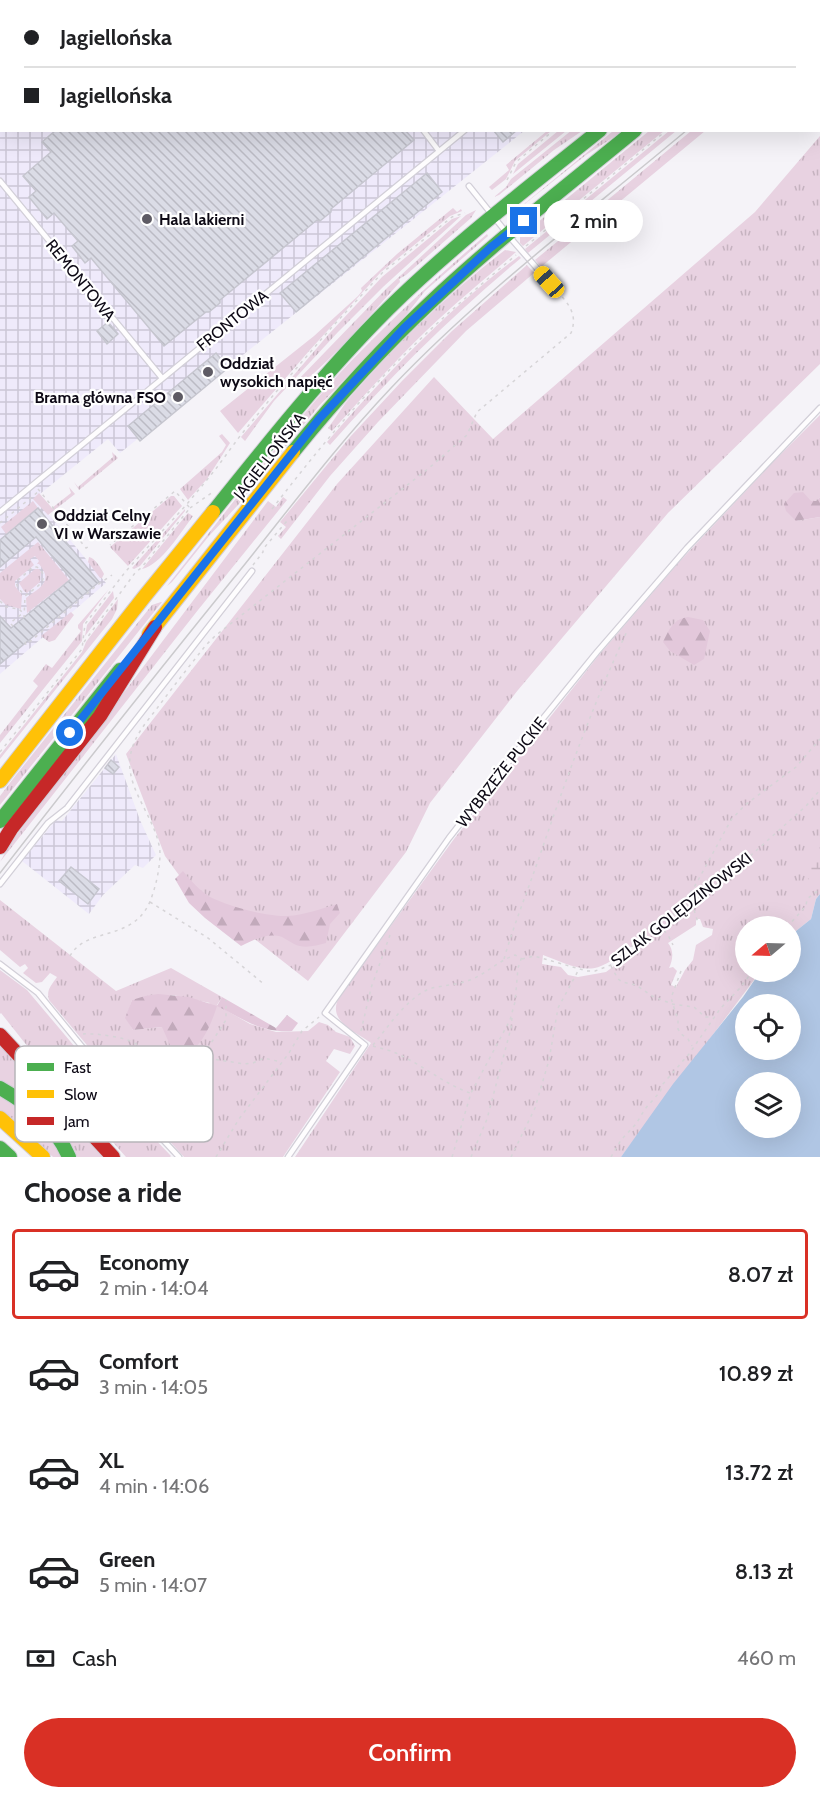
<!DOCTYPE html>
<html lang="en">
<head>
<meta charset="utf-8">
<style>
  :root { --surface:#fff; --page:#f2f2f2; --text:#202124; --muted:#757577; --line:#e0e0e0; --accent:#d93025 }
  body { margin:0; font-family:Cabin,sans-serif; background:var(--page); color:var(--text); height:100vh; display:flex; flex-direction:column; font-size:22px; white-space:nowrap }
  * { box-sizing:border-box; margin:0 }
  p { font-size:20px; color:var(--muted) }
  .icon { flex:none; width:33px; height:33px; fill:none; stroke:currentColor; stroke-width:2; stroke-linecap:round; stroke-linejoin:round }
  .map { position:relative; height:1157px; overflow:hidden }
  .sheet { display:flex; flex-direction:column; background:var(--surface); flex:1 }
  .sheet>* { flex:none }
  .guide { position:absolute; left:0px; top:0px; width:820px; height:132px; box-shadow:0 6px 24px #0002; display:grid; align-content:center; height:132px; padding:0 24px; background:var(--surface) }
  .needle { width:39px; rotate:251deg }
  .buttons { position:absolute; left:735px; top:916px; display:grid; gap:12px }
  .buttons a { display:grid; place-items:center; width:66px; height:66px; border-radius:50%; background:var(--surface); box-shadow:0 6px 24px #0002; font-size:30px }
  .end { position:absolute; width:27px; height:27px; margin:-14px; border:8px solid #1a73e8; background:#fff; box-shadow:0 0 0 3px #fff }
  .from { border-radius:50% }
  .bubble { position:absolute; height:42px; border-radius:21px; background:var(--surface); box-shadow:0 6px 24px #0002; font-size:20px; font-weight:600; line-height:42px; text-align:center }
  .car { position:absolute; width:18px; height:36px; margin:-18px -9px; border-radius:8px; box-shadow:0 0 4px 2px #0007; background:linear-gradient(#f5c518 24%,#345 0 40%,#f5c518 0 76%,#345 0 86%,#f5c518 0) }
  .guide b { display:flex; align-items:center; gap:21px; height:57px; font-size:22px }
  .guide b+b { border-top:2px solid var(--line) }
  .guide i { width:15px; height:15px; background:var(--text) }
  ul { padding:0; list-style:none }
  li { display:flex; align-items:center; gap:18px; height:90px; margin:0 12px 9px; padding:0 12px; border:3px solid transparent; border-radius:6px }
  li div { flex:1 }
  li b { display:block; font-size:22px }
  li em { font-style:normal; font-weight:600 }
  li.on { border-color:var(--accent) }
  li>.icon { width:54px; height:54px; stroke-width:1.5 }
  h2 { padding:0 24px; font-size:27px; line-height:72px }
  .pay { display:flex; align-items:center; gap:15px; height:66px; padding:0 24px; font-size:22px }
  .pay p { margin-inline-start:auto }
  .button { display:flex; gap:12px; margin-top:auto; padding:12px 24px }
  .button a { flex:1; height:69px; border-radius:36px; background:var(--accent); color:#fff; font-size:24px; font-weight:600; line-height:69px; text-align:center }
  .map>svg:first-child { display:block }
  .industrial { fill:url(#industrial-grid) }
  .grass { fill:url(#grass-tufts); fill-rule:evenodd }
  .forest { fill:url(#forest-firs) }
  .wetland { fill:url(#wetland-marsh) }
  .water { fill:#b0c6e4; fill-rule:evenodd }
  .building { fill:url(#building-back-hatch); stroke:#c6c6cf; stroke-width:1.5 }
  .lines { fill:none; stroke-linecap:round; stroke-linejoin:round }
  .lane-casing { stroke:#d2cfd8; stroke-width:7 }
  .fast-casing { stroke:#d2cfd8; stroke-width:16 }
  .slow-casing { stroke:#d2cfd8; stroke-width:16 }
  .jam-casing { stroke:#d2cfd8; stroke-width:16 }
  .path { stroke:#d6d4d7; stroke-width:1.5; stroke-dasharray:3 4.5; stroke-linecap:butt }
  .lane { stroke:#fefdfe; stroke-width:4.5 }
  .fast { stroke:#4caf50; stroke-width:14 }
  .slow { stroke:#ffc107; stroke-width:14 }
  .jam { stroke:#c62828; stroke-width:14 }
  .tram { stroke:#cbcacd; stroke-width:1.5 }
  .route { stroke:#1a73e8; stroke-width:8 }
  .poi-dot { fill:#5e5b64; stroke:#fff; stroke-width:2 }
  .labels { text-anchor:middle; stroke-width:4.5; stroke-linejoin:round; paint-order:stroke }
  .poi-label { font-size:16px; font-weight:bold; fill:#0d0915; stroke:#fff; text-anchor:start }
  .street-label { font-size:16px; fill:#0d0915; stroke:#fff }
  .key { fill:#fff; stroke:#b6b5b9; stroke-width:1.5 }
  .key-label { font-size:16px; fill:#0d0915 }
</style>
</head>
<body>
<div class="map">
<svg width="820" height="1157" viewBox="0 0 820 1157">
  <defs>
    <pattern id="industrial-grid" width="8" height="8" patternUnits="userSpaceOnUse" patternTransform="scale(1.5)"><rect width="8" height="8" fill="#efeafb"/><path d="M0 4h8M4 0v8" fill="none" stroke="#ccc7d6"/></pattern>
    <pattern id="grass-tufts" width="24" height="20" patternUnits="userSpaceOnUse" patternTransform="scale(1.5)"><rect width="24" height="20" fill="#e8d2e1"/><path d="M3 7l-1-3M5 7V3M7 7l1-3M15 17l-1-3M17 17v-4M19 17l1-3" fill="none" stroke="#c6b3c0"/></pattern>
    <pattern id="forest-firs" width="22" height="20" patternUnits="userSpaceOnUse" patternTransform="scale(1.5)"><rect width="22" height="20" fill="#e3c8db"/><path d="M5 1l3.5 6h-7zM16 11l3.5 6h-7z" fill="#c2aabb"/></pattern>
    <pattern id="wetland-marsh" width="20" height="14" patternUnits="userSpaceOnUse" patternTransform="scale(1.5)"><rect width="20" height="14" fill="#e8d2e1"/><path d="M1 5h8M5 5V1M11 12h8M15 12V8" fill="none" stroke="#c6b3c0"/></pattern>
    <pattern id="building-back-hatch" width="6" height="6" patternUnits="userSpaceOnUse" patternTransform="scale(1.5)"><rect width="6" height="6" fill="#dbdce6"/><path d="M-1 5l2 2M0 0l6 6M5-1l2 2" fill="none" stroke="#bbbbc4"/></pattern>
  </defs>
  <rect width="100%" height="100%" fill="#f5f3f8"/>
  <path class="industrial" d="M0 0H686L684 2H2V130L524 131 120 453 108 439 35 498 106 583 0 674Z
    M116 754 140 820 156 855 143 868 135 865 103 895 89 914 22 861 56 820 62 821Z"/>
  <path class="grass" d="M572 130 582 131 554 150 499 195 494 197 506 187 511 179Z
    M547 131H551L515 161 506 179 492 190 489 187 509 170 506 165Z
    M558 131H566L513 174 518 164Z
    M613 131H623L586 155 512 214Z
    M649 131H664L523 246 520 243V237Z
    M669 131H676L528 253 525 249Z
    M691 131H705L541 267 535 260Z
    M820 136V364L668 513 518 690 430 803 406 852 308 981 187 886 165 856 126 754 337 484 434 377 493 439 755 212Z
    M453 208 457 212 461 209 462 211 450 216 381 272 309 351 238 433 220 411 314 336 358 296 362 291 361 288 397 254Z
    M476 210 471 218 406 275 399 279 400 282C368 317 337 355 300 385L296 382 387 288 466 215Z
    M461 216 383 287 338 332 274 401 245 441 241 437 328 335 382 277 452 219Z
    M487 234 488 236 425 291 406 315 319 406 238 505 209 536 172 582 167 586C223 516 277 443 337 376 384 326 434 279 487 234Z
    M505 250 516 252C486 278 455 303 426 331 393 363 363 397 332 431L328 428C336 418 343 405 352 395 398 343 450 292 505 250Z
    M519 256 521 258C452 315 389 378 330 445L327 442C385 375 448 309 519 256Z
    M527 265 534 273 466 331 378 422 330 476 281 539 278 536 286 527 280 522 350 437 402 381 452 331Z
    M820 415V497L816 501H811L796 521 820 517V894L816 899 811 919 791 935 790 927H746V972H760L621 1157H295L371 1043C358 1033 330 1023 337 1002 339 998 342 993 345 989L454 839 599 655 680 561 771 464ZM696 919H700L703 927 713 929 712 935 696 945 693 960 685 970 676 987 671 985 677 971 673 967 669 968C673 960 674 950 668 943L696 925ZM648 936 622 960 606 972 578 977 568 975 561 967 542 964 543 955C560 961 583 974 601 966 617 960 633 943 648 936Z
    M222 434 230 443 207 479 188 500 180 489 222 452 226 445 219 436Z
    M112 452 118 458 79 490 74 482 78 487 113 457Z
    M69 487 75 494 48 515 33 499 39 493 52 508 71 493Z
    M171 496H174L182 506 128 566 110 547Z
    M283 497 287 500 198 610 0 862 10 844 268 501 276 507Z
    M33 501 38 508 6 534 1 527Z
    M185 509V511L140 566 134 569 132 568Z
    M188 513 193 516C181 532 161 565 142 569Z
    M38 542 69 580 27 613 26 598C40 587 54 582 39 564H37L39 561 35 556 30 559 34 565 15 581V586L22 595 21 609 6 605 0 599V573Z
    M89 557C95 558 101 568 104 574L102 578H100L88 562Z
    M35 569H39L41 572 40 582 27 593 24 591 19 583Z
    M109 589 83 624 82 641 0 743V735L38 686 33 681 46 664 52 668 81 631 78 628V625Z
    M113 591 114 598 85 636 87 625Z
    M118 599 117 609 112 619 0 759V755L82 652 86 642Z
    M161 602H162L0 805V796L16 775 152 605Z
    M71 612 74 615 55 640 49 642 41 636Z
    M0 900 116 991 171 968 222 997 217 1005 250 1024 276 1032 308 1031 319 1022 328 1025 336 1032 350 1037 355 1046 350 1054 334 1049 326 1061 340 1072 283 1157H184L144 1113 49 1000C46 990 51 986 57 977L50 973 42 982 36 983 23 973 28 968 25 964 20 967 0 950ZM173 995 210 1003 162 1027 133 1030 126 1018 132 1000Z
    M0 970 27 990 134 1117 171 1156 170 1157H126L24 1042 1 1013 0 1014Z
    M0 1043 104 1157H76L0 1081Z
    M0 1094 41 1123 63 1157H53L0 1110Z"/>
  <path class="forest" d="M803 492 811 501H816L820 497V517L796 521 786 511 784 504 794 493Z
    M688 617 703 620 710 631 704 659 694 665 670 651 663 642C669 630 673 619 688 617Z
    M183 871C191 881 200 891 210 897 228 906 267 917 287 916 304 915 321 909 337 904L340 913 330 924 326 943C316 946 303 949 294 944 290 942 286 939 282 937 268 932 253 940 241 946L205 918 189 903 175 879Z
    M158 994 189 997 217 1006 222 997 276 1028 287 1015 298 1023 292 1031C261 1033 243 1019 217 1006 211 1025 202 1047 184 1056L170 1045 162 1027 133 1030 125 1018 132 1000 145 996Z"/>
  <path class="wetland" d="M820 847V880L811 883C800 869 812 860 820 847Z"/>
  <path class="water" d="M820 894V1157H621L673 1084 743 997 760 972H790L791 935 811 919 816 899ZM746 1005H790V1050H746ZM746 1083H790V1128H746Z"/>
  <path class="building" d="M56 130H405L414 140 331 209V212L320 221 317 220 220 300V303L209 312H206L164 346 91 258 85 263 72 246 78 241 54 213 47 219 29 197 36 191 23 176 51 152 42 142Z
    M493 130H517L503 142Z
    M427 173 442 192 296 312 280 293Z
    M108 322 118 334 107 344 97 331Z
    M216 353 228 368 140 441 128 426Z
    M38 508 99 582 0 664V616L11 628 71 579 36 537 0 567V540Z
    M111 760 119 767 113 774 105 768Z
    M71 867 99 889 88 904 59 881Z"/>
  <g class="lines">
    <defs>
      <path id="lane" d="M128 0 129 2
        M316 0 317 2
        M144 2 146 0
        M620 2 621 0
        M0 120 2 119
        M423 130 439 151
        M0 181 162 378
        M469 186 514 242 549 282
        M0 512 465 130
        M0 884 48 823 67 808 252 571
        M0 964 38 993 124 1098 179 1157
        M288 1157 365 1045 325 1013 449 838 536 727 597 652 687 548 820 408"/>
      <path id="fast" d="M754 2 755 0
        M792 2 794 0
        M293 452C336 399 382 348 432 301 497 240 567 186 635 130
        M213 512C269 442 325 372 388 309 454 244 528 188 600 130
        M0 821 120 670
        M0 1088C30 1105 55 1125 69 1157
        M0 1148 10 1157"/>
      <path id="slow" d="M149 634 293 452
        M0 781 144 597 213 512
        M0 1118 43 1157"/>
      <path id="jam" d="M0 847 11 829 100 716 155 627
        M0 1035 113 1157"/>
    </defs>
    <use href="#lane" class="lane-casing"/>
    <use href="#fast" class="fast-casing"/>
    <use href="#slow" class="slow-casing"/>
    <use href="#jam" class="jam-casing"/>
    <path class="path" d="M724 2 725 0
      M728 2 730 0
      M819 4 820 3
      M507 180 516 162 554 130
      M526 246 667 130
      M38 489 86 548 90 546
      M190 508 213 492
      M272 509C313 456 356 403 403 356 439 320 477 288 516 255
      M0 523 39 491
      M253 565 263 552V549L287 521
      M0 601 6 607 19 609 23 613 10 623 13 626
      M24 618 25 596C35 588 53 579 37 567H33L16 582 18 588 25 596
      M25 642 26 645 96 586 112 575
      M84 642 135 573 142 567 190 508 175 491 110 545
      M0 752 82 649 85 624 126 571 187 504 215 470 240 436 276 392 331 328 383 272 452 217 465 213
      M150 902 208 938 265 985
      M692 903 698 923
      M677 911 696 884 731 820 745 805 796 767 820 739
      M659 925 668 935 673 945
      M787 927 806 906 807 899 820 889
      M70 956C88 924 138 945 153 893 157 881 160 866 160 853 158 817 120 786 132 749 137 731 151 717 161 703 176 683 191 664 206 645L215 636 429 468 467 435 477 412 571 333C579 312 566 302 553 286
      M504 959C514 924 528 890 540 855 566 779 594 702 628 629
      M522 959 534 956 587 971H595L611 965 651 929 699 897 729 875 806 806 820 790
      M611 966 618 979 622 982 636 985 652 996 672 1004 694 1007 705 1017H713
      M681 971 671 998 678 1020V1029L681 1034 688 1039 692 1046
      M361 1031 371 988 390 935
      M83 1034C96 1033 126 1037 136 1044 150 1053 159 1068 175 1074
      M373 1045C388 1027 407 998 429 989 442 985 457 985 470 980 486 974 498 961 515 955L522 959
      M373 1046C379 1048 385 1049 391 1051 419 1062 442 1083 470 1093
      M201 1060 213 1059 244 1064 253 1063 264 1058 281 1062
      M132 1094 176 1074 200 1060 226 1020V1000
      M216 1157 239 1119 289 1053 302 1031 319 1017
      M452 1157 471 1093 510 1020 515 1002 518 968 521 959
      M471 1157 487 1119 511 1028 512 1018
      M511 1157 535 1108 549 1060 558 1008 578 971
      M611 1157 621 1140 636 1124 645 1109 660 1092 663 1084 689 1054 720 1009 740 988 752 972"/>
    <use href="#lane" class="lane"/>
    <use href="#fast" class="fast"/>
    <use href="#slow" class="slow"/>
    <use href="#jam" class="jam"/>
    <path class="tram" d="M819 21H820
      M0 873C79 771 160 669 241 569 290 508 337 445 391 388 481 293 587 214 687 130"/>
  </g>
  <g class="lines">
    <path class="route" d="M70 733 319 419 404 328 490 248 524 221"/>
  </g>
  <g class="poi-dot">
    <circle cx="147" cy="219" r="6"/>
    <circle cx="208" cy="372" r="6"/>
    <circle cx="178" cy="397" r="6"/>
    <circle cx="42" cy="524" r="6"/>
  </g>
  <g class="labels">
    <g class="poi-label">
      <text x="159" y="225">Hala lakierni</text>
      <text x="220" y="369">Oddział<tspan x="220" dy="18">wysokich napięć</tspan></text>
      <text x="166" y="403" text-anchor="end">Brama główna FSO</text>
      <text x="54" y="521">Oddział Celny<tspan x="54" dy="18">VI w Warszawie</tspan></text>
    </g>
    <g class="street-label">
      <text transform="translate(81 280) rotate(51)" y="6">REMONTOWA</text>
      <text transform="translate(232 320) rotate(-39)" y="6">FRONTOWA</text>
      <text transform="translate(269 456) rotate(-52)" y="6">JAGIELLOŃSKA</text>
      <text transform="translate(501 772) rotate(-52)" y="6">WYBRZEŻE PUCKIE</text>
      <text transform="translate(681 909) rotate(-38)" y="6">SZLAK GOLĘDZINOWSKI</text>
    </g>
  </g>
  <rect x="15" y="1046" width="198" height="96" rx="9" class="key"/>
  <rect x="27" y="1063" width="27" height="8" fill="#4caf50"/>
  <rect x="27" y="1090" width="27" height="8" fill="#ffc107"/>
  <rect x="27" y="1117" width="27" height="8" fill="#c62828"/>
  <g class="key-label">
    <text x="64" y="1073">Fast</text>
    <text x="64" y="1100">Slow</text>
    <text x="64" y="1127">Jam</text>
  </g>
</svg>
<div class="buttons">
<a><svg class="needle" viewBox="-14 -14 28 28"><path d="M0-13l5 13h-10z" fill="#e53935"/><path d="M0 13l5-13h-10z" fill="#757577"/></svg></a>
<a><svg class="icon" aria-label="locate" viewBox="0 0 24 24"><circle cx="12" cy="12" r="6"/><path d="M12 2v4M12 18v4M2 12h4M18 12h4"/></svg></a>
<a><svg class="icon" aria-label="layers" viewBox="0 0 24 24"><path d="M12 4l9 5-9 5-9-5zM3 14l9 5 9-5"/></svg></a>
</div>
<i class="end from" style="left:70px;top:733px"></i>
<i class="end" style="left:524px;top:221px"></i>
<div class="bubble" style="left:544px;top:200px;width:99px">2 min</div>
<i class="car" style="left:549px;top:282px;rotate:318deg"></i>
<div class="guide">
<b><i class="from"></i>Jagiellońska</b>
<b><i></i>Jagiellońska</b>
</div>
</div>
<section class="sheet">
<h2>Choose a ride</h2>
<ul>
<li class="on"><svg class="icon" aria-label="car" viewBox="0 0 24 24"><path d="M5 17H2v-5l4-1 3-4h7l3 4 3 1v5h-3M9 17h6M6 11h13"/><circle cx="7" cy="17" r="2"/><circle cx="17" cy="17" r="2"/></svg><div><b>Economy</b><p>2 min · 14:04</p></div><em>8.07 zł</em></li>
<li><svg class="icon" aria-label="car" viewBox="0 0 24 24"><path d="M5 17H2v-5l4-1 3-4h7l3 4 3 1v5h-3M9 17h6M6 11h13"/><circle cx="7" cy="17" r="2"/><circle cx="17" cy="17" r="2"/></svg><div><b>Comfort</b><p>3 min · 14:05</p></div><em>10.89 zł</em></li>
<li><svg class="icon" aria-label="car" viewBox="0 0 24 24"><path d="M5 17H2v-5l4-1 3-4h7l3 4 3 1v5h-3M9 17h6M6 11h13"/><circle cx="7" cy="17" r="2"/><circle cx="17" cy="17" r="2"/></svg><div><b>XL</b><p>4 min · 14:06</p></div><em>13.72 zł</em></li>
<li><svg class="icon" aria-label="car" viewBox="0 0 24 24"><path d="M5 17H2v-5l4-1 3-4h7l3 4 3 1v5h-3M9 17h6M6 11h13"/><circle cx="7" cy="17" r="2"/><circle cx="17" cy="17" r="2"/></svg><div><b>Green</b><p>5 min · 14:07</p></div><em>8.13 zł</em></li>
</ul>
<div class="pay"><svg class="icon" aria-label="cash" viewBox="0 0 24 24"><path d="M3 7h18v10H3z"/><circle cx="12" cy="12" r="2"/></svg>Cash<p>460 m</p></div>
<div class="button"><a>Confirm</a></div>
</section>
</body>
</html>
